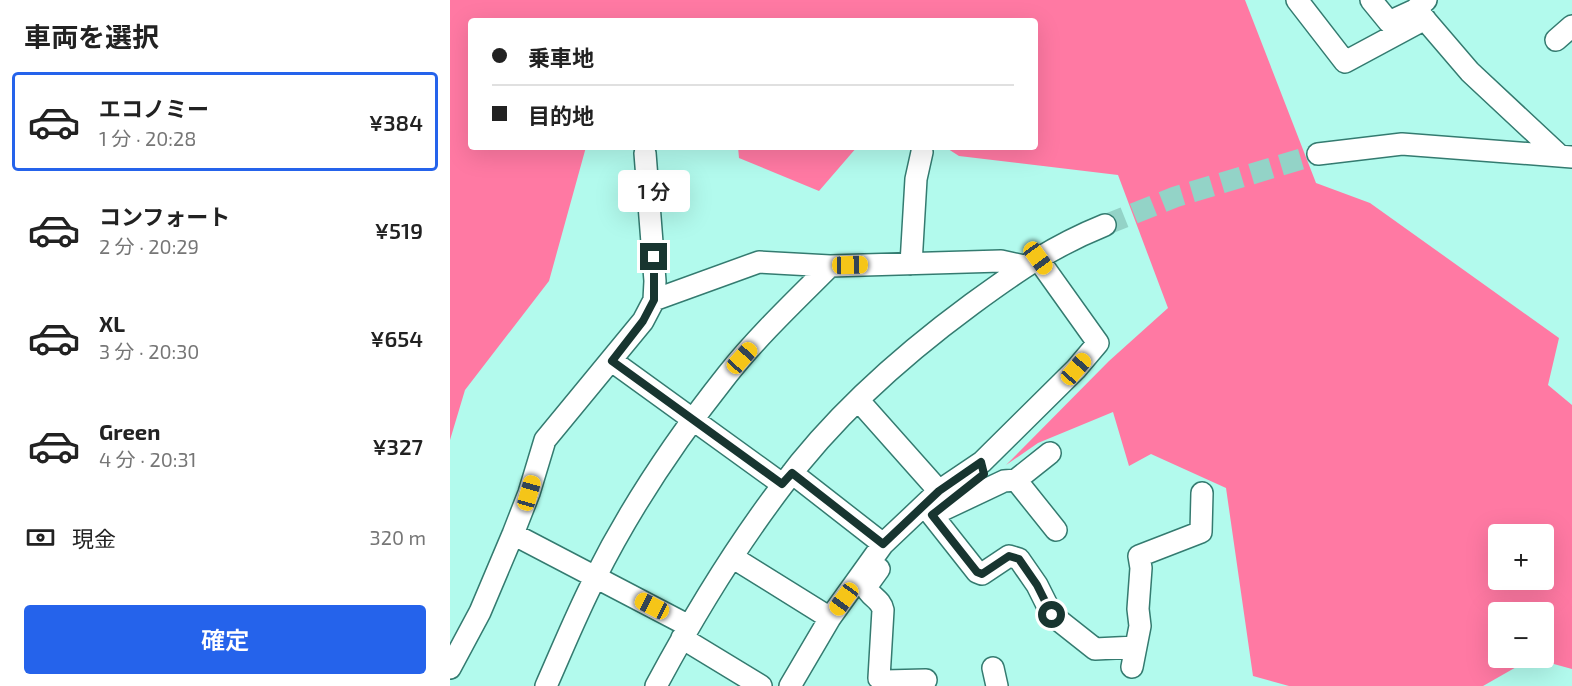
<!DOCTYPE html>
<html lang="ja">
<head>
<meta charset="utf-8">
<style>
  :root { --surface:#fff; --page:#f6f6f6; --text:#222; --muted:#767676; --line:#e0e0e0; --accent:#2563eb }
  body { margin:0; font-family:"Exo 2","Noto Sans JP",sans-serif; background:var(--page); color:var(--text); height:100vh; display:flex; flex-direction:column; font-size:22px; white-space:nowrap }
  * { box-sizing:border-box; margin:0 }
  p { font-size:20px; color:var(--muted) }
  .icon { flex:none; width:33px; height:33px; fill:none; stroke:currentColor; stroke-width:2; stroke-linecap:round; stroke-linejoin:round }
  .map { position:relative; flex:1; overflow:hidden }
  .side { display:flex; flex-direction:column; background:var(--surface); width:450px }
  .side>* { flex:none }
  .guide { position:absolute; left:18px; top:18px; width:570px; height:132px; border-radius:6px; box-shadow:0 6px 24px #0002; display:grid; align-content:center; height:132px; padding:0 24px; background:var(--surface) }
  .tools { position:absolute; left:1038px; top:524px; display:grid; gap:12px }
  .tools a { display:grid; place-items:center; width:66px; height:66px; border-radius:6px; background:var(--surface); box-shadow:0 6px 24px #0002; font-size:30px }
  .end { position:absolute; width:27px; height:27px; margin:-14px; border:8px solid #183530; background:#fff; box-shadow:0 0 0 3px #fff }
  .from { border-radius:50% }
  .bubble { position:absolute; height:42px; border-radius:6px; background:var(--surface); box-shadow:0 6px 24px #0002; font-size:20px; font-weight:600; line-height:42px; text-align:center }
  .car { position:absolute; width:18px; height:36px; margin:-18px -9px; border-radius:8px; box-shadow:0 0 4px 2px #0007; background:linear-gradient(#f5c518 24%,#345 0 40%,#f5c518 0 76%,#345 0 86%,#f5c518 0) }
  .guide b { display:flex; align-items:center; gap:21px; height:57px; font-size:22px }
  .guide b+b { border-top:2px solid var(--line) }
  .guide i { width:15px; height:15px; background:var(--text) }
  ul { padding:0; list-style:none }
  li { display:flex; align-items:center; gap:18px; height:99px; margin:0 12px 9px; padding:0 12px; border:3px solid transparent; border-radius:6px }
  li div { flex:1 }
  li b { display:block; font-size:22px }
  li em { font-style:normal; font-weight:600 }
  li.current { border-color:var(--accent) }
  li>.icon { width:54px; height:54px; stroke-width:1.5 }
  h2 { padding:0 24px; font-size:27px; line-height:72px }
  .pay { display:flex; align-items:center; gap:15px; height:66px; padding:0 24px; font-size:22px }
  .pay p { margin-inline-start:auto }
  .button { display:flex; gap:12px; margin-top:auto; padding:12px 24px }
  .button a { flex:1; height:69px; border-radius:6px; background:var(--accent); color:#fff; font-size:24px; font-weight:600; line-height:69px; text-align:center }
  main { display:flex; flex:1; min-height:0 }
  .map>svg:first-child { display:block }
  .forest { fill:#ff79a3; fill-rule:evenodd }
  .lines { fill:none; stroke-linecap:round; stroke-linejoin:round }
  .minor-tunnel { stroke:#93d3c7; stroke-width:21; stroke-dasharray:21 10; stroke-linecap:butt }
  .minor-casing { stroke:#347b70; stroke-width:24 }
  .minor { stroke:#fff; stroke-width:21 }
  .route { stroke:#183530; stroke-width:8 }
</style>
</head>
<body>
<main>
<section class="side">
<h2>車両を選択</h2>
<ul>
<li class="current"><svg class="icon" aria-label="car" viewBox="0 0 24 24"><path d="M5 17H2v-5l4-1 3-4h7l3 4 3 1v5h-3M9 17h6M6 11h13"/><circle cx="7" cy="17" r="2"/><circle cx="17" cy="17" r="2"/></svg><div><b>エコノミー</b><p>1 分 · 20:28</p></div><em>¥384</em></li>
<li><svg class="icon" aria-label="car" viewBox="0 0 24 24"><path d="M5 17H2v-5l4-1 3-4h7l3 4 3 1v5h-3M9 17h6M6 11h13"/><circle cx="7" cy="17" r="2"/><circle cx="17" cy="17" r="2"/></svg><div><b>コンフォート</b><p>2 分 · 20:29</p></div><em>¥519</em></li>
<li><svg class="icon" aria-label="car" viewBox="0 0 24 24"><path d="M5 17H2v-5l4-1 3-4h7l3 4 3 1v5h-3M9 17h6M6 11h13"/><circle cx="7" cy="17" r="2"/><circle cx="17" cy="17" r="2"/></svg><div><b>XL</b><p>3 分 · 20:30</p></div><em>¥654</em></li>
<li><svg class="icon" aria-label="car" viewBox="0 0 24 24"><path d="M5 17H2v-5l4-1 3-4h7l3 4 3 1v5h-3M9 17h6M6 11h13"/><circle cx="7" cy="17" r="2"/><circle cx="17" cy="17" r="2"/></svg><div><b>Green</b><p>4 分 · 20:31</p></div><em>¥327</em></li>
</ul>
<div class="pay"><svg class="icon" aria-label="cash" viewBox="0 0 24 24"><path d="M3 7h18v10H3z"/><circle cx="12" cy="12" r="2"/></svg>現金<p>320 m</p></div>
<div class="button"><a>確定</a></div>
</section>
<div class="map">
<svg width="1122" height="686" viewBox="0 0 1122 686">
  <rect width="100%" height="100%" fill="#b2faed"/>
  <path class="forest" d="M0 0H795L866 183 920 203 1109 338 1098 385 1122 405V669L1082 658 1033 686H839L803 676 776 488 701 454 679 466 663 412 588 443 556 465 659 361 718 308 668 175 509 156 495 147H585V21H21V147H136L99 281 15 390 0 440ZM1048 534H1094V579H1048ZM1048 612H1094V657H1048Z
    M288 147H407L369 191 289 158Z"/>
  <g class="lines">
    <path class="minor-tunnel" d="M655 225 725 197 868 154"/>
    <defs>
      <path id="minor" d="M847 0 895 62 975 19
        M921 0 939 22 965 10
        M976 0 966 9 1020 72 1110 156
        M1106 40 1122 26
        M195 153 205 281 204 300
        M868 154 952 144 1122 157
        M461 264 466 179 472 152
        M162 361 332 484
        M409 401 489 491
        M600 453 566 480 554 481 482 515 527 572 532 574 559 556 569 559 587 585 602 615 645 649 686 647
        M342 473 433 544
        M566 480 606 530
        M63 534 239 626
        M282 557 380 618
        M429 569 416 587C420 597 431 599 433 610L429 678 435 681 476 680
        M232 638 311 686
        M682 667 690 626 688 609 691 568 689 556 751 532 752 493
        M0 668 30 612 63 534 79 493 95 440 193 321 204 300 309 262 380 266 551 261 574 266
        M543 668 547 686
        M96 686C112 650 127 613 145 578 181 506 227 438 277 375 308 336 345 301 380 266
        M206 686C243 617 284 549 332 486 383 417 454 354 522 304 567 271 603 246 655 225
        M340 686 380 618 433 544 489 491 532 462 626 369 648 343 588 259"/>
    </defs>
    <use href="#minor" class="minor-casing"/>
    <use href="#minor" class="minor"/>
  </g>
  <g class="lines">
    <path class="route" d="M204 257V300L193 321 162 361 332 484 342 473 433 544 489 491 531 462 534 474 482 515 527 572 532 574 559 556 569 559 587 585 602 615"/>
  </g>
</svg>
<div class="tools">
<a>+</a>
<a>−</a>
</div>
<i class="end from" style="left:602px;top:615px"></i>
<i class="end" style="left:204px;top:257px"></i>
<div class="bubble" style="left:168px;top:170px;width:72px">1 分</div>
<i class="car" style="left:588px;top:258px;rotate:144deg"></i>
<i class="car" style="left:400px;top:265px;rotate:89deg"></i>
<i class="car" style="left:292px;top:358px;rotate:42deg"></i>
<i class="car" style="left:626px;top:369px;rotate:41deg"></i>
<i class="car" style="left:79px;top:493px;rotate:16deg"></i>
<i class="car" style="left:394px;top:599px;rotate:216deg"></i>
<i class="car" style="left:202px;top:606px;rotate:297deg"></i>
<div class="guide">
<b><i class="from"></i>乗車地</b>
<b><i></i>目的地</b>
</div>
</div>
</main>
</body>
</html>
